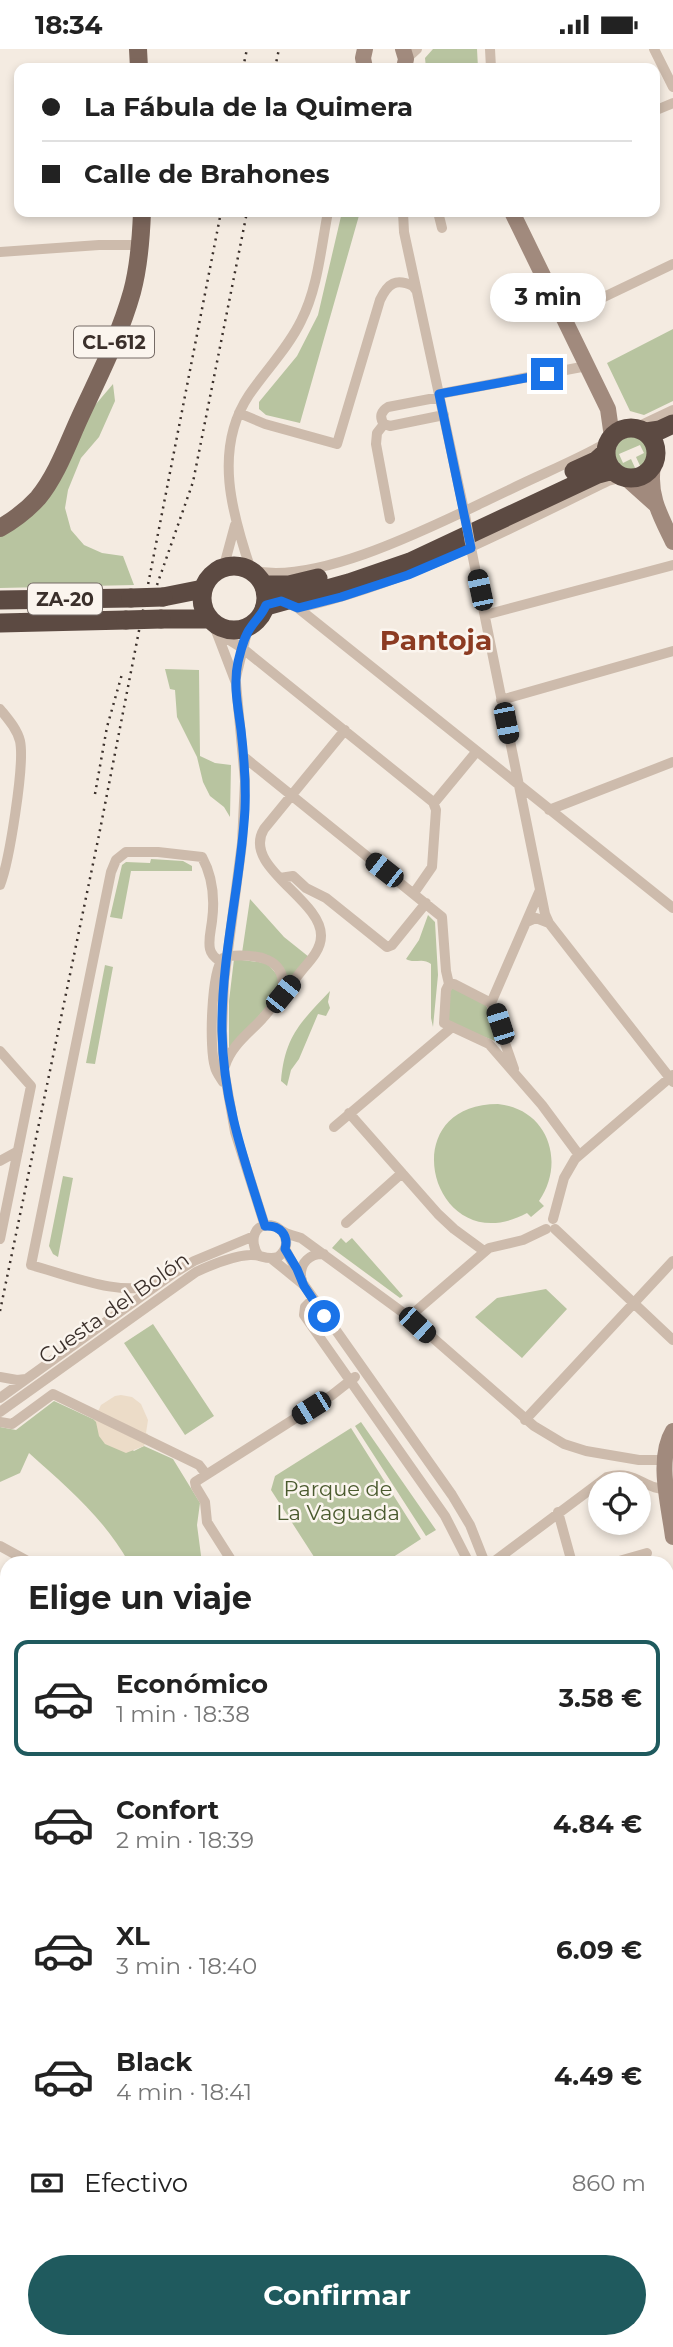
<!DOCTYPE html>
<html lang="es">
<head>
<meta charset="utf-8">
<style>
  :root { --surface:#fff; --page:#f2f2f2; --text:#222; --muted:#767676; --line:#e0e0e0; --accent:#1f5a5e }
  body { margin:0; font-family:Montserrat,sans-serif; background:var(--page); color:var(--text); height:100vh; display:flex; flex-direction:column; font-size:26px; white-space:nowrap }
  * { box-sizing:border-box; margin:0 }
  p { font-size:23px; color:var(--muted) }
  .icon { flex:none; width:38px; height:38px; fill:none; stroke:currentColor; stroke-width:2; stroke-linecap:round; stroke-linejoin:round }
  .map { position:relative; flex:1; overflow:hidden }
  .sheet { position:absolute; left:0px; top:1507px; width:674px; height:793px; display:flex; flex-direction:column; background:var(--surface); border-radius:21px 21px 0 0; box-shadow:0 4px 10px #0003 }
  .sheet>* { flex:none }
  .guide { position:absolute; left:14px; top:14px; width:646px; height:154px; border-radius:14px; box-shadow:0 4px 10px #0003; display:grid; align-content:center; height:154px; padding:0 28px; background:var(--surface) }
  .fabs { position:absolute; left:588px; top:1423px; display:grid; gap:14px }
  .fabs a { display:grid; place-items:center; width:63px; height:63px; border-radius:50%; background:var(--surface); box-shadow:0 4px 10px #0003; font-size:35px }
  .end { position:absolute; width:32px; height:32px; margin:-16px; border:9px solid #1a73e8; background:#fff; box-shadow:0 0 0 4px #fff }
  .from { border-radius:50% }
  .bubble { position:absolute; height:49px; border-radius:24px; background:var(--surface); box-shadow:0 4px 10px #0003; font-size:23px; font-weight:700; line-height:49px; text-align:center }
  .car { position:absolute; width:21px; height:42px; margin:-21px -10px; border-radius:9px; box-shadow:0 0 5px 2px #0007; background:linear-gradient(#222 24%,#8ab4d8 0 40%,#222 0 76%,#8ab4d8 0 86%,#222 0) }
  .guide b { display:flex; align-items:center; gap:24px; height:66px; font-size:26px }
  .guide b+b { border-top:2px solid var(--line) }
  .guide i { width:18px; height:18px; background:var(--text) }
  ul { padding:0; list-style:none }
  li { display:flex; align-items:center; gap:21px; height:116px; margin:0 14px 10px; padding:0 14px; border:4px solid transparent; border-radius:14px }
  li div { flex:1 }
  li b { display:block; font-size:26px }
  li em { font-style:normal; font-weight:700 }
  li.active { border-color:var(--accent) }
  li>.icon { width:63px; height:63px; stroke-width:1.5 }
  h2 { padding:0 28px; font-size:32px; line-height:84px }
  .pay { display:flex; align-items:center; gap:18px; height:77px; padding:0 28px; font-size:26px }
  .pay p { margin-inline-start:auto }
  .primary-button { display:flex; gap:14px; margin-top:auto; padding:14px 28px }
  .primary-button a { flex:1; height:80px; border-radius:42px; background:var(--accent); color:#fff; font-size:28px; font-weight:700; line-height:80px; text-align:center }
  .status { display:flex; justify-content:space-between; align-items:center; height:49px; padding:0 35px; background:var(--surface); direction:ltr }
  .status svg { height:19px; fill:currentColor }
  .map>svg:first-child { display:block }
  .green { fill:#b8c4a0 }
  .plaza { fill:#ecdcc8 }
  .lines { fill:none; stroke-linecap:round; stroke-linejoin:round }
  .street { stroke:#cdbbac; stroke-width:10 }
  .secondary { stroke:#a18a7d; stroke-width:16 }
  .primary { stroke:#7d675c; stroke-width:18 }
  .highway { stroke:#5c4a42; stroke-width:19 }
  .rail { stroke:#3b302b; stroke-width:2.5; stroke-dasharray:2 5; stroke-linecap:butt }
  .street-bridge { stroke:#cdbbac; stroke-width:10 }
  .highway-bridge { stroke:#5c4a42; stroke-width:19 }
  .route { stroke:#1a73e8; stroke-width:9 }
  .labels { text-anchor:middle; stroke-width:5; stroke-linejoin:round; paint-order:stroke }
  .shield { fill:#fbf5ee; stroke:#756b66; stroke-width:2 }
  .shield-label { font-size:19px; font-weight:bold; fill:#3b302b }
  .street-label { font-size:21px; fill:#3b302b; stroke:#fbf5ee }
  .park-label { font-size:21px; fill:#4a5a2e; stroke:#fbf5ee }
  .district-label { font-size:28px; font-weight:bold; fill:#8c3b22; stroke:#fbf5ee }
</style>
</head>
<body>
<div class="status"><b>18:34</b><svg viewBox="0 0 49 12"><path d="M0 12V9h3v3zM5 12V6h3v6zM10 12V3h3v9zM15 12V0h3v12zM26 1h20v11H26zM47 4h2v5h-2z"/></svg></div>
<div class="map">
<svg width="673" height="2298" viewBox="0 0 673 2298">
  <rect width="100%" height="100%" fill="#f4ebe1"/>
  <path class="green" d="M433 0H477L478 19H426L425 9Z
    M342 163H360L300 374 266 366 259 360V353L297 307 318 266Z
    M673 280V352L644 366 630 362 607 314Z
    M113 335 115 352 99 388 81 409 68 441 65 459 71 481 84 496 102 504 123 507 134 536 0 539V486L5 483 96 355Z
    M630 387 642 390C651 400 651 410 641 419L636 408 644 404 640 396 619 405 623 414 631 410 636 421 622 420 614 407 618 393Z
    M165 620 199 621 200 707 215 714 231 716 230 768 224 758 210 747 203 733 197 708 177 668 175 641 170 640Z
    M151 810 183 812 192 817V822H131L122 870 110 868 122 816 126 813 150 814Z
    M250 850 284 888 309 908 287 935 285 923 242 904Z
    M428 866 435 873 438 926 433 978 431 969V915C423 908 414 915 406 910L419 891Z
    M234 910 267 914 279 928 278 946 229 999V952Z
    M105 916 113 918 95 1015 86 1014Z
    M453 939 486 956 499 991 495 992 448 974 450 941Z
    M330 942 328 953 330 959 326 967 318 965 299 1010 291 1021 287 1037 281 1032C285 987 300 974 330 942Z
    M498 1055C548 1060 566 1113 539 1152L544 1157 531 1168 527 1164C433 1215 389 1055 498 1055Z
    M63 1127 73 1129 58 1208 53 1205 49 1197Z
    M341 1189 346 1194 352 1189 403 1247 400 1249 332 1199Z
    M546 1240 567 1260 522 1309 475 1268 497 1249Z
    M153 1275 214 1367 185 1386 124 1294Z
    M54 1352 97 1372 134 1402 144 1397 173 1410 200 1454 197 1476 202 1514H129C104 1469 67 1438 29 1404L20 1424 0 1433V1378L16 1381Z
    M361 1373 436 1481 426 1487 355 1377Z
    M351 1379 421 1490 384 1514H318L271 1441 275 1427Z"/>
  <path class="plaza" d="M121 1346 132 1348 141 1355 148 1371 146 1384 148 1385 144 1397 126 1404 105 1395 99 1387 96 1373 94 1371 101 1356 115 1347Z"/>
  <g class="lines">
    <path class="street" d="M490 0 491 19
      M654 0 673 38
      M406 10 417 0
      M654 62 673 54
      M328 163C321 198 318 239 301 272 288 299 266 321 249 346 213 400 232 465 251 521 318 539 447 470 509 441 541 425 575 412 606 394
      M403 163 404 183 465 466
      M438 163 442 179
      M0 203 99 196H140
      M562 268 673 215
      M439 345 587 317
      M440 348 388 358C381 362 379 368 384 375L390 377 444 366
      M239 364 265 375 337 395 380 251C388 234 396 229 413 237L416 241
      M384 375 377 384 376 395 390 470
      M635 379 673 361
      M470 494 545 865 549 874
      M217 522 225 513 235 476
      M285 553 298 559 673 859
      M298 559C408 534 507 481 608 432L623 428
      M485 566 673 516
      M213 574 236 634 245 732 242 794 224 932 222 982 224 1021 235 1083 265 1177
      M218 584 242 599 433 753 436 761 432 818 414 844
      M236 628 246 587 251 576
      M501 651 673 602
      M0 660C8 670 17 680 20 692 25 715 9 814 0 836
      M244 708 442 868 446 922 449 935
      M434 754 477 702
      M549 761 673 713
      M280 829 293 827 306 839 326 849 387 898 392 896 426 854
      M527 873 536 869 549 874 673 1033
      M227 907C255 905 289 907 282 945
      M449 935 446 941 444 974 489 995 542 1056 579 1106
      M449 935H454L491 954
      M491 954 540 841
      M491 954 514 1020
      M0 1002 31 1037 0 1190
      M225 1017C231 997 248 985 262 970 276 954 290 937 303 920 311 911 321 900 321 887 322 850 241 818 264 780L345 681
      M223 1033C220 1028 216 1023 215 1018 209 1000 211 923 223 909
      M349 1064 438 1165 454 1180 484 1202
      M334 1078 451 979
      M0 1112 18 1102
      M553 1170 564 1129 575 1110 673 1026
      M346 1174 402 1124
      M555 1180 673 1291
      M285 1200 302 1231
      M259 1207C248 1193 254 1171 274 1177 280 1179 279 1181 284 1183 289 1186 295 1187 301 1189L409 1268 534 1377 564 1395 586 1402 639 1411H664
      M272 1210 304 1236 452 1446 470 1476 485 1514
      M301 1227C300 1214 310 1204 324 1205
      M159 1234C124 1250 68 1226 31 1216L111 823 116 811 126 803H158L202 808C213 828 215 849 212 872 211 881 208 891 210 900 211 905 215 909 220 912
      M313 1250 305 1258 304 1266 445 1467 468 1512
      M409 1268 489 1199 523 1191 546 1180
      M0 1328 17 1331 26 1330
      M0 1349 174 1224 194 1212 254 1187
      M0 1363 196 1223C213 1215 232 1207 250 1206 261 1205 266 1212 278 1208 287 1201 289 1192 282 1182
      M525 1371 673 1212
      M0 1373 12 1375 53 1345 199 1416 206 1425
      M558 1463 572 1514
      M0 1497 31 1514
      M233 1514 207 1473 205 1453 196 1438 195 1433 332 1346 355 1328
      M492 1514 607 1428C637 1420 644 1442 670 1440
      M612 1514 647 1504
      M1 1589 7 1578
      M0 1725 7 1727
      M667 1739 673 1736
      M0 1831 7 1833
      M667 1841 673 1863
      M0 1881 7 1884
      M667 1902 669 1883
      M0 1922 7 1926
      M0 1989 7 1994
      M0 2014 7 2019
      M0 2063 7 2069
      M667 2108 673 2105
      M0 2117 7 2122
      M0 2153 7 2144
      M0 2198 7 2203
      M667 2216 673 2215
      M90 2292 91 2298
      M167 2292V2298
      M245 2292 246 2298
      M300 2292V2298
      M479 2292 485 2298
      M620 2292 621 2298
      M22 2298 27 2292
      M385 2298 399 2292
      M424 2298 428 2292
      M499 2298 502 2292
      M538 2298 539 2292"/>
    <path class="secondary" d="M403 0 406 10 404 19
      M365 19 363 9 365 0
      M512 163 608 360 612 388
      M653 417C648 446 661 468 673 493
      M626 429 655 455
      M673 1382C656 1410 669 1456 673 1488
      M0 1781 7 1782"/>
    <path class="primary" d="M138 0 139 19
      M0 479C14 471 27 461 38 449 57 426 68 394 80 368 99 327 120 286 132 243 139 217 141 190 142 163"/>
    <path class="highway" d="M606 404a25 25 0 1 1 50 0a25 25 0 1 1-50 0Z
      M646 383 660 381 673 375
      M574 422 596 412 606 403
      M202 549a32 32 0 1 1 64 0a32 32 0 1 1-64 0Z
      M264 536H289L318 529
      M163 548 203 540
      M0 551 131 549
      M266 557 349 534 410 513 598 425 613 421
      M161 570H209
      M0 574 126 571
      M0 1649 7 1653
      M667 2004 673 2003"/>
    <path class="rail" d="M243 19 247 0
      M275 19 279 0
      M157 536 193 433 247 163
      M95 745 107 678 122 625
      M0 1262 99 786 221 163"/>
    <path class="street-bridge" d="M465 466 470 494"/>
    <path class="highway-bridge" d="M131 549 163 548
      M126 571 161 570"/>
  </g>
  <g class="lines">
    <path class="route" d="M324 1267 304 1237 297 1220 285 1200C289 1186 280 1176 265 1177 244 1110 223 1053 222 982 221 907 241 834 245 760 246 734 244 707 241 681 238 658 233 635 238 613 241 601 244 587 251 578 256 570 262 566 266 556L281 552 298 559 341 548 408 526 471 499 439 345 547 325"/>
  </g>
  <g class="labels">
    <g class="shield">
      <rect x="74" y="277.5" width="80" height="31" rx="5"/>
      <rect x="28" y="534.5" width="74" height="31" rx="5"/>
    </g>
    <g class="shield-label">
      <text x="114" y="300">CL-612</text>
      <text x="65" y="557">ZA-20</text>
    </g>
    <g class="street-label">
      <text transform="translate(114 1259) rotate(-35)" y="7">Cuesta del Bolón</text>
    </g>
    <g class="park-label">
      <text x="338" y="1447">Parque de<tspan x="338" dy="24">La Vaguada</tspan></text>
    </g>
    <g class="district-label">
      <text x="436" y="601">Pantoja</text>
    </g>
  </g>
</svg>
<div class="fabs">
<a><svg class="icon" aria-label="locate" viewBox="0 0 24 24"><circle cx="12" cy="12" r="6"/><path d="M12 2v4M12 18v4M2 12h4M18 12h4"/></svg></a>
</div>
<i class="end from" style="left:324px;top:1267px"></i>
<i class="end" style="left:547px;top:325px"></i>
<div class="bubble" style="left:490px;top:224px;width:116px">3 min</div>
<i class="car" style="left:480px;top:541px;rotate:348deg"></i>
<i class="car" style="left:506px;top:674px;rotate:169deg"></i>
<i class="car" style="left:384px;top:821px;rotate:308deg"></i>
<i class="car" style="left:283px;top:945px;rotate:39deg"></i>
<i class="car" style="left:500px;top:975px;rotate:342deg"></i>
<i class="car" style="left:417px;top:1276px;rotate:133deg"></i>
<i class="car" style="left:311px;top:1359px;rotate:238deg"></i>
<div class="guide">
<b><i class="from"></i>La Fábula de la Quimera</b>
<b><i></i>Calle de Brahones</b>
</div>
<section class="sheet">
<h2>Elige un viaje</h2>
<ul>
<li class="active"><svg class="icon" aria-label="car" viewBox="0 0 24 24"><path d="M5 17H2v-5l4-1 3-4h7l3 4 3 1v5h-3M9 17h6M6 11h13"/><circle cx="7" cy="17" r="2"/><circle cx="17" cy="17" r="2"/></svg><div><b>Económico</b><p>1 min · 18:38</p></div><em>3.58 €</em></li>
<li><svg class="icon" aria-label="car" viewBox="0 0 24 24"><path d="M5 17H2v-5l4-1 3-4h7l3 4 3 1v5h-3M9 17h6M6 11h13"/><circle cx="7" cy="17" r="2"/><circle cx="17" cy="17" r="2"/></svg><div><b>Confort</b><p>2 min · 18:39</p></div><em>4.84 €</em></li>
<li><svg class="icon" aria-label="car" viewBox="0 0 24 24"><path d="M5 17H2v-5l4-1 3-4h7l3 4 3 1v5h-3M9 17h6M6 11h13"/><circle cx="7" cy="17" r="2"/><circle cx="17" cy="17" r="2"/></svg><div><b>XL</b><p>3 min · 18:40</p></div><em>6.09 €</em></li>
<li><svg class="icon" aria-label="car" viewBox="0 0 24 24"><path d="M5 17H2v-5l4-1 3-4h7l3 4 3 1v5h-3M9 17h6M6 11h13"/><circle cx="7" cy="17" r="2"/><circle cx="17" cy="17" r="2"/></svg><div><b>Black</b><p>4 min · 18:41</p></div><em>4.49 €</em></li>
</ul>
<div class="pay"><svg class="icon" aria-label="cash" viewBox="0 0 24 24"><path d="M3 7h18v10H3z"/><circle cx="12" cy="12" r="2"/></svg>Efectivo<p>860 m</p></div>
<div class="primary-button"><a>Confirmar</a></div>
</section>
</div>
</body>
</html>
